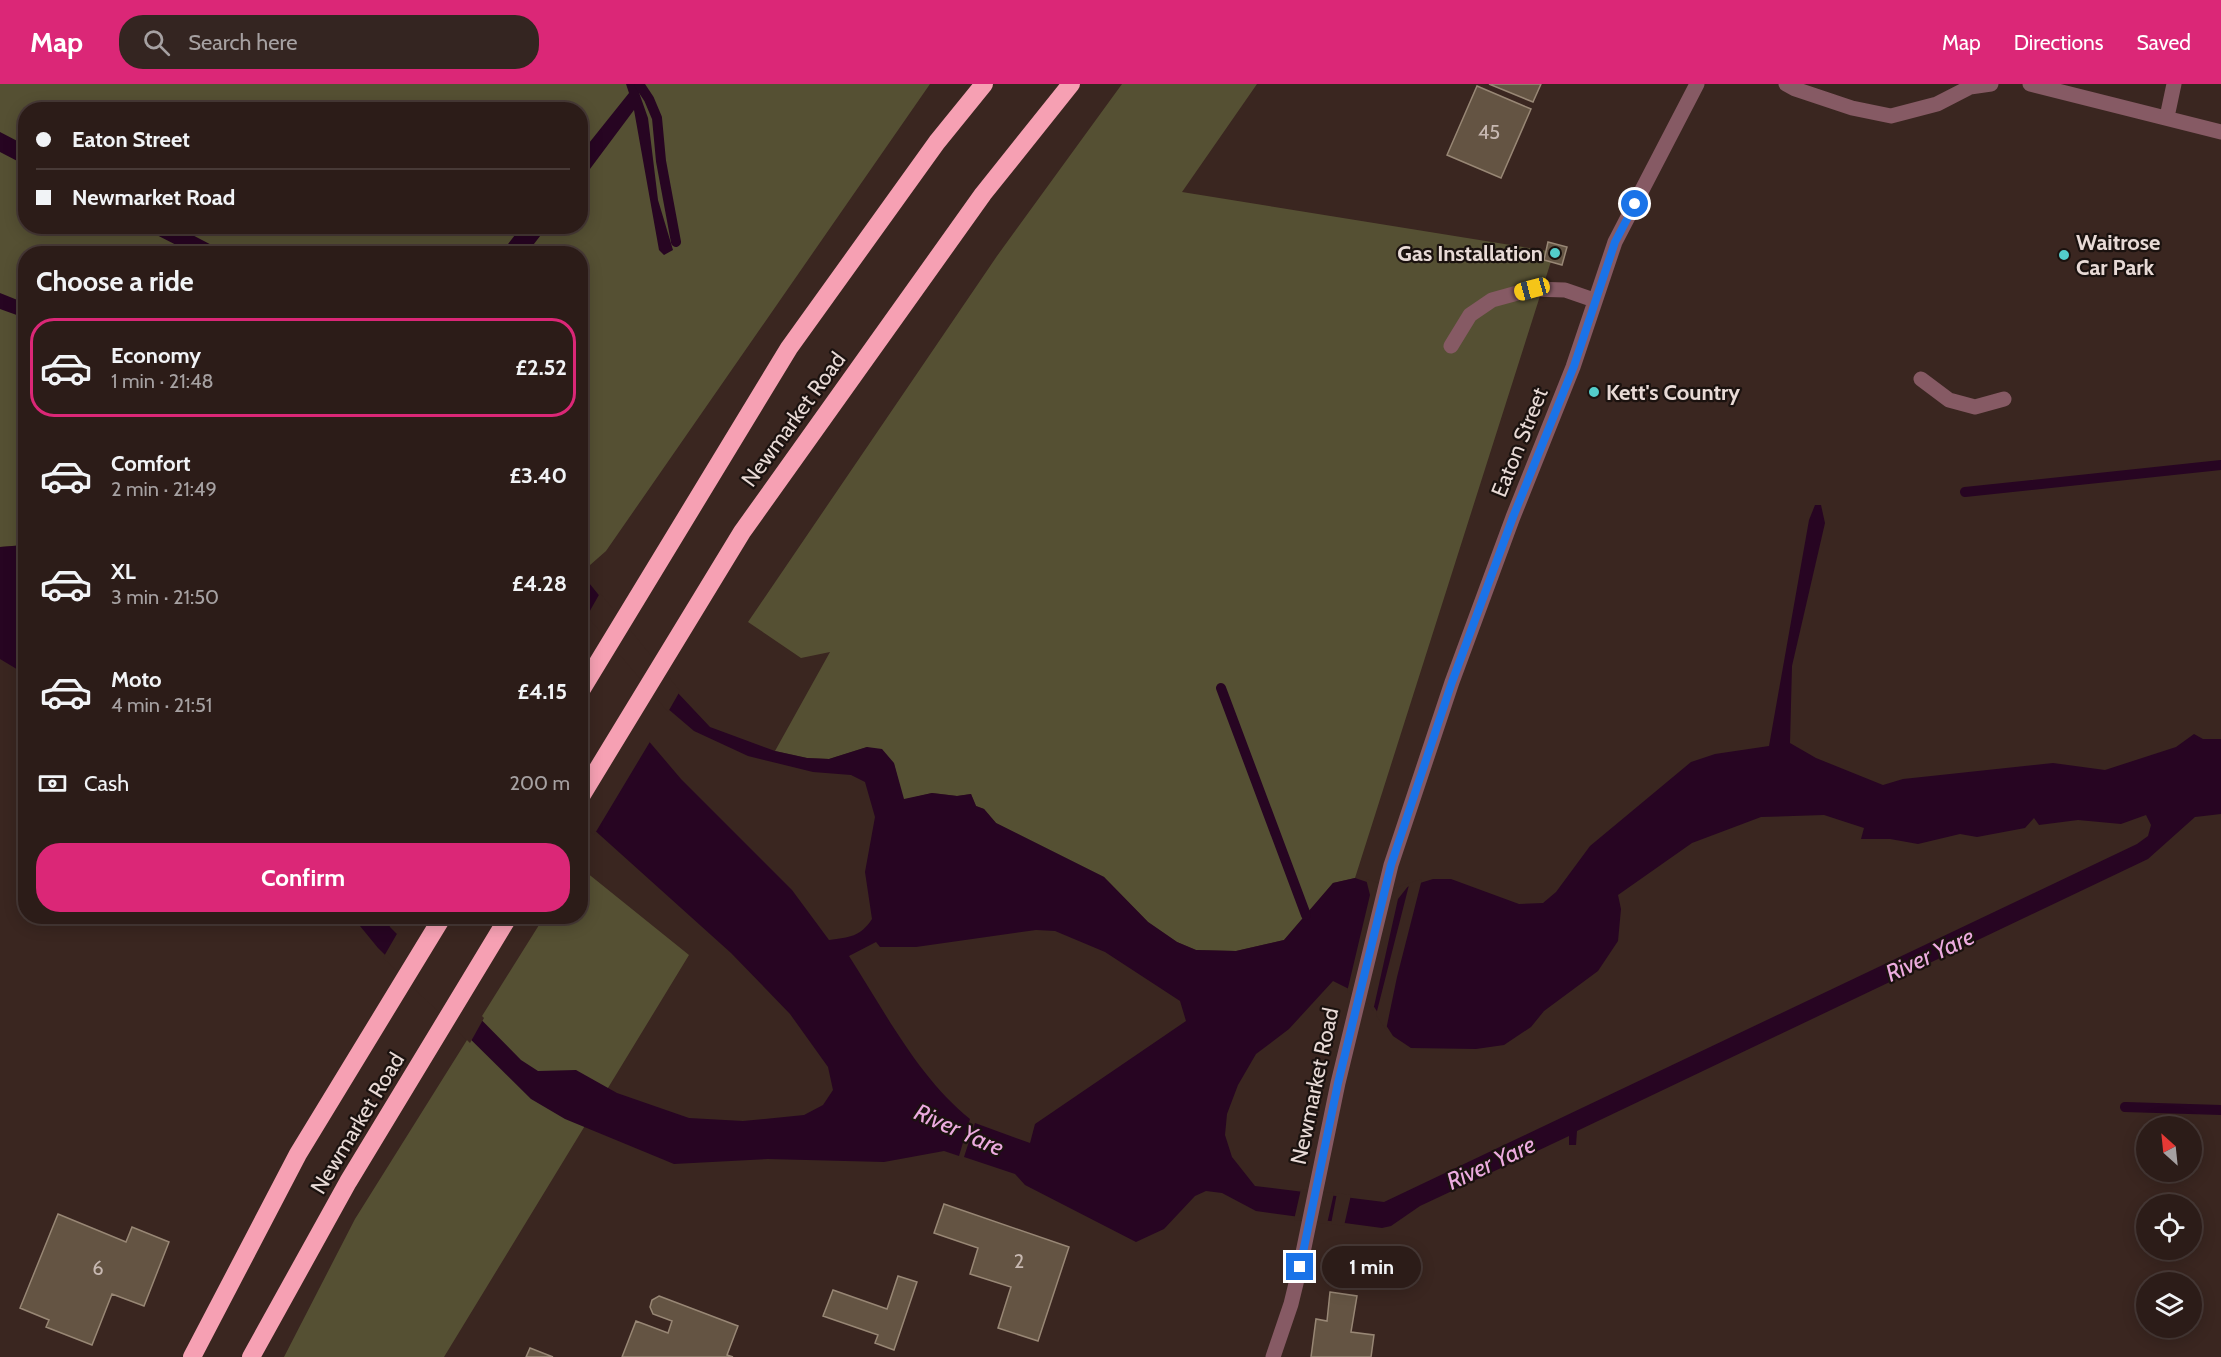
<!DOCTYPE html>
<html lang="en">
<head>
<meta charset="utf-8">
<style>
  :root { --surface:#2c1c18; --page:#342521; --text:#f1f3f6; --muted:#a6a1a2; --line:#483a37; --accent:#db2777 }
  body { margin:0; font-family:Cabin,sans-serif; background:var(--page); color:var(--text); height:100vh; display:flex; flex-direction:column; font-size:22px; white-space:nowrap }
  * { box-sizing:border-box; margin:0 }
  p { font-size:20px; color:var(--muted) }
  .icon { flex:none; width:33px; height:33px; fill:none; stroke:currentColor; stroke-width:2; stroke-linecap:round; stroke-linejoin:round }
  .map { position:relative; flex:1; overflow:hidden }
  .panel { position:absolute; left:18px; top:162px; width:570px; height:678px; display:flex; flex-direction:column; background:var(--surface); border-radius:24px; box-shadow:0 3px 15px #0003,0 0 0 2px var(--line) }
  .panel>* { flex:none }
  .banner { position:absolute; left:18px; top:18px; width:570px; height:132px; border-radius:24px; box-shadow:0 3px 15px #0003,0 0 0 2px var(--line); display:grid; align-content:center; height:132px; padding:0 18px; background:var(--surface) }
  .needle { width:39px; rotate:333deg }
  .buttons { position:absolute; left:2136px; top:1032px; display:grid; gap:12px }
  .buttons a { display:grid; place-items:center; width:66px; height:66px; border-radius:50%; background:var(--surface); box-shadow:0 3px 15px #0003,0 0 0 2px var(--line); font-size:30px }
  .end { position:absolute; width:27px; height:27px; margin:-14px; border:8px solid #1a73e8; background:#fff; box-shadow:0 0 0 3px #fff }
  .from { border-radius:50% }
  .bubble { position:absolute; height:42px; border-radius:21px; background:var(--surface); box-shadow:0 3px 15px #0003,0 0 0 2px var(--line); font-size:20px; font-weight:700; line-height:42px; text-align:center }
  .car { position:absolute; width:18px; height:36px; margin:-18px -9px; border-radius:8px; box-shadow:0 0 4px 2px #0007; background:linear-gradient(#f5c518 24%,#345 0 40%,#f5c518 0 76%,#345 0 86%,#f5c518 0) }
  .banner b { display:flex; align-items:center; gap:21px; height:57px; font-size:22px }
  .banner b+b { border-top:2px solid var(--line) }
  .banner i { width:15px; height:15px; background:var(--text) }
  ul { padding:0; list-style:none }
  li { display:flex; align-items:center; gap:18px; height:99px; margin:0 12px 9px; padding:0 6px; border:3px solid transparent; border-radius:24px }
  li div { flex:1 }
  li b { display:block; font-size:22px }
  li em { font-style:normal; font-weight:700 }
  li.current { border-color:var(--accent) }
  li>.icon { width:54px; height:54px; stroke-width:1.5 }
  h2 { padding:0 18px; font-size:27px; line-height:72px }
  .pay { display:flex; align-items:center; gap:15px; height:66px; padding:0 18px; font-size:22px }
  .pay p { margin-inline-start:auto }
  .primary-button { display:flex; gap:12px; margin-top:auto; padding:12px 18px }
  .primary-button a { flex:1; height:69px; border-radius:24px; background:var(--accent); color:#fff; font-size:24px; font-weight:700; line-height:69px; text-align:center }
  header { display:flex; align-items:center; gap:36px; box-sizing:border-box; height:84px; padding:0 30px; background:var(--accent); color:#fff }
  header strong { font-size:28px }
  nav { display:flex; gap:33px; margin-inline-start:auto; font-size:21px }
  .search { width:420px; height:54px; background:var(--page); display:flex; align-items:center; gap:15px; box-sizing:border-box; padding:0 21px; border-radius:24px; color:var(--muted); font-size:22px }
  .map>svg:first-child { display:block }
  .green { fill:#555033; fill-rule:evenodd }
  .water { fill:#270522; fill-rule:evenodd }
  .pier { fill:#3a2620 }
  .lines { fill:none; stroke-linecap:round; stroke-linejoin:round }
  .stream { stroke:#270522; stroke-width:10 }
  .building { fill:#645443; stroke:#988775; stroke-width:1.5 }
  .minor { stroke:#865a64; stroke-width:15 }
  .highway { stroke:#f6a0b3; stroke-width:18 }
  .route { stroke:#1a73e8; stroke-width:8 }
  .poi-dot { fill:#53cdcb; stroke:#1b120f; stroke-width:2 }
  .labels { text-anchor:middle; stroke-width:4.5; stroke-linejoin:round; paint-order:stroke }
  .number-label { font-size:20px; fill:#c7b8b1 }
  .poi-label { font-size:22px; font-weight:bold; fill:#e8dad6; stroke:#1b120f; text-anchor:start }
  .street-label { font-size:22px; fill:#e8dad6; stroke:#1b120f }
  .water-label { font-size:24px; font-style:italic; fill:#ecabdf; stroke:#1b120f }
</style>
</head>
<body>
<header>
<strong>Map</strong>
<div class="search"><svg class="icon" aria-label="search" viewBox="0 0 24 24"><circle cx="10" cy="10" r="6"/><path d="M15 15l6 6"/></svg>Search here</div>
<nav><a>Map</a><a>Directions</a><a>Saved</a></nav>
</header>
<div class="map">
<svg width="2221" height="1273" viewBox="0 0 2221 1273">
  <rect width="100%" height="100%" fill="#3a2620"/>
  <path class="green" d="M0 0H930L606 467 581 489 580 170H26L25 461 0 463ZM26 26H580V142H26Z
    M1122 0H1257L1182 108 1554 168 1355 794 1333 799 1284 856 1236 867 1196 866 1177 858 1148 838 1104 793 996 739 984 725 976 722 971 710 957 712 932 709 903 716 894 680 867 663 829 675 807 674 775 667 830 568 801 574 748 538 997 172Z
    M581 784 689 871 444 1273H284L355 1135 544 833 580 832Z"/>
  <path class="water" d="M626 0H636L648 34 658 116 673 166 664 171 659 166 634 26 581 97V69L629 9Z
    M0 48 25 61V81L0 68Z
    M522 142 547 143 527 169H501Z
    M141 143H177L227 169H192Z
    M0 209 25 219V234L0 225Z
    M1815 421H1821L1825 439 1792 582 1790 659 1816 674 1883 701 1903 695 2053 679 2105 686 2176 663 2194 650 2203 655H2221V730L2195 733 2148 775 1577 1047 1576 1061H1569V1052L1420 1122 1391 1142 1382 1144 1256 1127 1222 1109 1206 1107 1195 1112 1164 1145 1136 1158 1025 1101 1015 1090 964 1073 975 1039 1030 1059 1035 1040 1186 937 1180 917 1105 868 1055 847 1036 846 916 863H880L876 858 849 872C885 928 918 993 970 1035L959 1072 944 1067 884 1078 768 1075 674 1080 565 1035 531 1015 378 864 360 842 356 833H385L390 843 521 976 538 987 576 986 617 1009 689 1034 743 1037 804 1031 823 1021 833 1006 828 983 790 930 731 869 581 734 647 655 681 695 792 806 829 856C850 853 860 853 872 835L865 788 875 733 865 698 851 691 813 688 748 672 694 647 667 624 581 520V489L677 608 710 643 775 667 807 674 829 675 867 663 882 665 894 679 904 715 932 709 957 712 971 710 976 722 984 725 996 739 1104 793 1148 838 1177 858 1196 866 1236 867 1284 856 1333 799 1355 794 1394 807 1433 795H1451L1519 820 1543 819 1556 808 1590 762 1691 678 1715 670 1769 662 1809 436ZM1824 731 1864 744 1861 755H1890L1918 760 1960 750 1977 753 2025 744 2034 734 2039 741 2078 736 2121 740 2146 731 2151 741 2148 752 2137 760 1384 1118 1255 1102 1232 1073 1225 1051 1227 1030 1238 1001 1256 970 1289 945 1333 897 1369 915 1393 952 1411 964 1476 965 1504 961 1531 943 1544 927 1598 887 1618 857 1621 825 1618 811 1692 759 1761 733Z
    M25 461H26L25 590 0 575V463Z"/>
  <path class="pier" d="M600 509 680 607 668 628 587 532Z
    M580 585 651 656 594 751 580 738Z
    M1366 795 1394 804 1422 795 1397 893 1386 946 1376 931 1409 801 1398 815 1373 927 1367 918 1347 908 1370 811Z
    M398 848 484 934 470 959 383 874Z
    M1301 1105 1334 1109 1327 1140 1294 1136Z
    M1337 1109 1351 1111 1344 1142 1331 1140Z"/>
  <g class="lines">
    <path class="stream" d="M639 0 649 15 657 34 661 77 676 158
      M1965 408 2221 381
      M1221 604 1306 831
      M2125 1023 2221 1026"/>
  </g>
  <path class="building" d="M1489 0H1541L1533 18Z
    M1477 2 1531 25 1501 94 1447 71Z
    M1548 158 1567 163 1562 181 1544 176Z
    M944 1120 1069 1163 1038 1257 998 1244 1011 1203 970 1190 978 1164 934 1149Z
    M58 1130 126 1158 132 1143 169 1158 144 1222 112 1210 92 1261 46 1243 49 1236 20 1224Z
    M898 1192 917 1198 894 1266 875 1259 878 1251 823 1232 833 1206 887 1225Z
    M1330 1208 1357 1212 1351 1248 1374 1251 1371 1273H1311L1316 1235 1327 1237Z
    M659 1212 738 1242 727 1271 733 1273H622L636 1237 668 1249 672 1237 653 1230 650 1223 652 1216Z
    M530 1264 553 1273H526Z"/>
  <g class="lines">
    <path class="minor" d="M1786 0 1795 5 1852 24 1891 32 1937 20 1970 3 1991 0
      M2030 0 2221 48
      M2167 33 2174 0
      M1451 262 1470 231 1492 216 1532 205 1565 206 1594 216
      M1921 295 1949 316 1975 323 2004 315
      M1273 1273 1291 1220 1300 1183 1338 999 1391 781 1452 598 1513 433 1573 283 1615 158 1697 0"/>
    <path class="highway" d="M580 608 789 264 937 58 984 0
      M580 714 742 448 983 110 1071 0
      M192 1273 298 1070 443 832
      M251 1273 348 1098 509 832"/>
  </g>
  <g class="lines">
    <path class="route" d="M1300 1183 1338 999 1391 781 1452 598 1513 433 1574 282 1615 158 1635 120"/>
  </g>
  <g class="poi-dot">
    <circle cx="1555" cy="169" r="6"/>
    <circle cx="2064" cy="171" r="6"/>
    <circle cx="1594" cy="308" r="6"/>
  </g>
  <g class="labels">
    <g class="number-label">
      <text x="1489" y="55">45</text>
      <text x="1019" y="1184">2</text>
      <text x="98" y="1191">6</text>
    </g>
    <g class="poi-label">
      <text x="2076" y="166">Waitrose<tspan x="2076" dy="25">Car Park</tspan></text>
      <text x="1543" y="177" text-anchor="end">Gas Installation</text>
      <text x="1606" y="316">Kett's Country</text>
    </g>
    <g class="street-label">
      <text transform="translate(793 335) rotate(-54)" y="8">Newmarket Road</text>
      <text transform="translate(1519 358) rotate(-68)" y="8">Eaton Street</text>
      <text transform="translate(1314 1002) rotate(-78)" y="8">Newmarket Road</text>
      <text transform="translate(357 1039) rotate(-59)" y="8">Newmarket Road</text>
    </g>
    <g class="water-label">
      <text transform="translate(1930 871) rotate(-25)" y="8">River Yare</text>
      <text transform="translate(959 1046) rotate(24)" y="8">River Yare</text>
      <text transform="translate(1491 1079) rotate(-25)" y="8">River Yare</text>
    </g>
  </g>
</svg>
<div class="buttons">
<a><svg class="needle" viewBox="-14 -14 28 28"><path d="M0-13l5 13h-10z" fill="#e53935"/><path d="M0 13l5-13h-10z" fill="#a6a1a2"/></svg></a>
<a><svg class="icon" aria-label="locate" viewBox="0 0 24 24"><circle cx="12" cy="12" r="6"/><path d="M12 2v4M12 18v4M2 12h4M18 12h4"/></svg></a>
<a><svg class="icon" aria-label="layers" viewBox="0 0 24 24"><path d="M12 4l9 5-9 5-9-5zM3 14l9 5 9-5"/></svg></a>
</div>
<i class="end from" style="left:1635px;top:120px"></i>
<i class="end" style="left:1300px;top:1183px"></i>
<div class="bubble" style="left:1322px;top:1162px;width:99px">1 min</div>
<i class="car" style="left:1532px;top:205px;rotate:255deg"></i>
<div class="banner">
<b><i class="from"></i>Eaton Street</b>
<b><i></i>Newmarket Road</b>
</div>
<section class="panel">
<h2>Choose a ride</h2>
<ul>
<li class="current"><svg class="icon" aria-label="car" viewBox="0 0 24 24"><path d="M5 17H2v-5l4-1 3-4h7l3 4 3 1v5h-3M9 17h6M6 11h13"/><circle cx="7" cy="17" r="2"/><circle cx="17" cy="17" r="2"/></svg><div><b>Economy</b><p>1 min · 21:48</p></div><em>£2.52</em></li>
<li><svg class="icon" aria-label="car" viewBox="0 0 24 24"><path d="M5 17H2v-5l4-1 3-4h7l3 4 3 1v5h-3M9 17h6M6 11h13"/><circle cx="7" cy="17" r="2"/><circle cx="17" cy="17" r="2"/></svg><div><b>Comfort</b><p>2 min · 21:49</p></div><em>£3.40</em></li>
<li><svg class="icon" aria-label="car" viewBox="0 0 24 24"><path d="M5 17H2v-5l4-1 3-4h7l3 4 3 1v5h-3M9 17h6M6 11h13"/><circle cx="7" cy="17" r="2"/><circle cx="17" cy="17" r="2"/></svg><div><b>XL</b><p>3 min · 21:50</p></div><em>£4.28</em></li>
<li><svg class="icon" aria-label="car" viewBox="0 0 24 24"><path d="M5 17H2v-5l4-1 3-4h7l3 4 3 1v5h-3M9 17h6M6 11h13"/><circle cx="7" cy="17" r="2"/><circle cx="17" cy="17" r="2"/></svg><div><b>Moto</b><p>4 min · 21:51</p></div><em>£4.15</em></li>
</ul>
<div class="pay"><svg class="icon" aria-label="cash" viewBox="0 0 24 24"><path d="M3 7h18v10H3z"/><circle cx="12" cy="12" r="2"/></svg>Cash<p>200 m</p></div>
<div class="primary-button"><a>Confirm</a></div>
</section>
</div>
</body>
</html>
